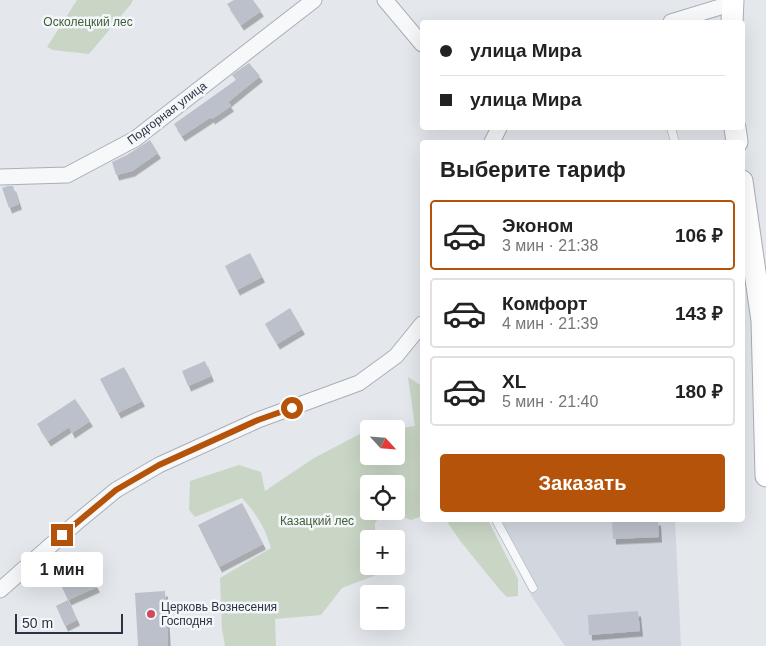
<!DOCTYPE html>
<html lang="ru">
<head>
<meta charset="utf-8">
<style>
  :root { --surface:#fff; --page:#f2f2f2; --text:#222; --muted:#767676; --line:#e0e0e0; --accent:#b45309 }
  body { margin:0; font-family:Helvetica,sans-serif; background:var(--page); color:var(--text); height:100vh; display:flex; flex-direction:column; font-size:19px; white-space:nowrap }
  * { box-sizing:border-box; margin:0 }
  p { font-size:16px; color:var(--muted) }
  .icon { flex:none; width:28px; height:28px; fill:none; stroke:currentColor; stroke-width:2; stroke-linecap:round; stroke-linejoin:round }
  .map { position:relative; flex:1; overflow:hidden }
  .details { position:absolute; left:420px; top:140px; width:325px; height:382px; display:flex; flex-direction:column; background:var(--surface); border-radius:5px; box-shadow:0 5px 20px #0002 }
  .details>* { flex:none }
  .banner { position:absolute; left:420px; top:20px; width:325px; height:110px; border-radius:5px; box-shadow:0 5px 20px #0002; display:grid; align-content:center; height:110px; padding:0 20px; background:var(--surface) }
  .needle { width:32px; rotate:116deg }
  .tools { position:absolute; left:360px; top:420px; display:grid; gap:10px }
  .tools a { display:grid; place-items:center; width:45px; height:45px; border-radius:5px; background:var(--surface); box-shadow:0 5px 20px #0002; font-size:25px }
  .scale { position:absolute; left:15px; bottom:12px; width:108px; box-sizing:border-box; padding-left:5px; border:2px solid #2b3445; border-top:0; font-size:14px; line-height:18px; white-space:nowrap; color:#2b3445; -webkit-text-stroke:4px #f4f6f9; paint-order:stroke }
  .end { position:absolute; width:22px; height:22px; margin:-11px; border:6px solid #b45309; background:#fff; box-shadow:0 0 0 2px #fff }
  .from { border-radius:50% }
  .bubble { position:absolute; height:35px; border-radius:5px; background:var(--surface); box-shadow:0 5px 20px #0002; font-size:16px; font-weight:700; line-height:35px; text-align:center }
  .banner b { display:flex; align-items:center; gap:18px; height:48px; font-size:19px }
  .banner b+b { border-top:1px solid var(--line) }
  .banner i { width:12px; height:12px; background:var(--text) }
  ul { padding:0; list-style:none }
  li { display:flex; align-items:center; gap:15px; height:70px; margin:0 10px 8px; padding:0 10px; border:2px solid var(--line); border-radius:5px }
  li div { flex:1 }
  li b { display:block; font-size:19px }
  li em { font-style:normal; font-weight:700 }
  li.on { border-color:var(--accent) }
  li>.icon { width:45px; height:45px; stroke-width:1.5 }
  h2 { padding:0 20px; font-size:22px; line-height:60px }
  .button { display:flex; gap:10px; margin-top:auto; padding:10px 20px }
  .button a { flex:1; height:58px; border-radius:5px; background:var(--accent); color:#fff; font-size:20px; font-weight:700; line-height:58px; text-align:center }
  .map>svg:first-child { display:block }
  .built { fill:#d2d6de }
  .green { fill:#c9d6c5 }
  .building { fill:#bbc0ca; filter:url(#shadow) }
  .lines { fill:none; stroke-linecap:round; stroke-linejoin:round }
  .service-casing { stroke:#a9aeb7; stroke-width:9 }
  .minor-casing { stroke:#a9aeb7; stroke-width:17 }
  .secondary-casing { stroke:#a9aeb7; stroke-width:23 }
  .service { stroke:#f7f8fa; stroke-width:8 }
  .minor { stroke:#f7f8fa; stroke-width:15 }
  .secondary { stroke:#fff; stroke-width:21 }
  .route { stroke:#b45309; stroke-width:6 }
  .poi-dot { fill:#d1495b; stroke:#f4f6f9; stroke-width:2 }
  .labels { text-anchor:middle; stroke-width:5; stroke-linejoin:round; paint-order:stroke }
  .park-label { font-size:12px; fill:#3f6138; stroke:#f4f6f9 }
  .street-label { font-size:12px; fill:#2b3445; stroke:#f4f6f9 }
  .poi-label { font-size:12px; fill:#2b3445; stroke:#f4f6f9; text-anchor:start }
</style>
</head>
<body>
<div class="map">
<svg width="766" height="646" viewBox="0 0 766 646">
  <defs>
    <filter id="shadow"><feDropShadow dx="3" dy="5.5" stdDeviation="0" flood-color="#0004"/></filter>
  </defs>
  <rect width="100%" height="100%" fill="#e4e7ec"/>
  <path class="built" d="M491 520H675L681 646H565L532 597Z"/>
  <path class="green" d="M77 0H133L131 4 89 54 53 50 47 47Z
    M408 377 420 385 422 389V516L411 520 387 511H396V484H369V511H384L375 523V539H369V566H376V575L342 588 321 615 275 619 276 646H225L222 629 220 578 271 548C265 528 256 513 242 498L195 517 189 510 190 481 239 465 261 472 265 491 314 458 360 434 369 432V456H396V429H394L415 426Z
    M446 520H488L518 579V596L507 597 500 590 461 542Z"/>
  <path class="building" d="M234 0H253L261 11 241 25 227 4Z
    M249 63 260 76 228 102 231 106 212 119 211 117 182 136 174 124 236 80 232 75Z
    M150 140 158 153 132 171 116 175 112 162 127 155Z
    M8 186H13L19 204 9 208 2 188Z
    M250 253 262 277 237 290 225 266Z
    M290 308 302 329 277 344 265 324Z
    M205 361 211 376 188 386 182 371Z
    M124 367 142 401 118 413 100 379Z
    M75 399 90 421 72 433 69 427 48 441 37 424Z
    M242 503 263 544 219 567 198 525Z
    M612 520H658L659 537 613 539Z
    M89 572 97 587 68 600 61 585Z
    M165 591 168 646H138L135 593Z
    M68 600 77 620 65 626 56 606Z
    M638 611 640 631 589 635 588 615Z"/>
  <g class="lines">
    <defs>
      <path id="service" d="M671 128 675 142
        M496 520 533 588"/>
      <path id="minor" d="M385 0 422 44
        M671 22 733 3
        M492 142 499 128
        M0 177 67 175 135 139 314 0
        M0 590 76 523 116 490 159 465 258 420 359 383 396 356 422 324"/>
      <path id="secondary" d="M732 22 733 0
        M735 128 737 142
        M742 181 762 321 766 476"/>
    </defs>
    <use href="#service" class="service-casing"/>
    <use href="#minor" class="minor-casing"/>
    <use href="#secondary" class="secondary-casing"/>
    <use href="#service" class="service"/>
    <use href="#minor" class="minor"/>
    <use href="#secondary" class="secondary"/>
  </g>
  <g class="lines">
    <path class="route" d="M62 535 116 490 159 465 258 420 292 408"/>
  </g>
  <circle class="poi-dot" cx="151" cy="614" r="5"/>
  <g class="labels">
    <g class="park-label">
      <text x="88" y="26">Осколецкий лес</text>
      <text x="317" y="525">Казацкий лес</text>
    </g>
    <g class="street-label">
      <text transform="translate(167 113) rotate(-37)" y="4">Подгорная улица</text>
    </g>
    <g class="poi-label">
      <text x="161" y="611">Церковь Вознесения<tspan x="161" dy="14">Господня</tspan></text>
    </g>
  </g>
</svg>
<div class="tools">
<a><svg class="needle" viewBox="-14 -14 28 28"><path d="M0-13l5 13h-10z" fill="#e53935"/><path d="M0 13l5-13h-10z" fill="#767676"/></svg></a>
<a><svg class="icon" aria-label="locate" viewBox="0 0 24 24"><circle cx="12" cy="12" r="6"/><path d="M12 2v4M12 18v4M2 12h4M18 12h4"/></svg></a>
<a>+</a>
<a>−</a>
</div>
<div class="scale">50 m</div>
<i class="end from" style="left:292px;top:408px"></i>
<i class="end" style="left:62px;top:535px"></i>
<div class="bubble" style="left:21px;top:552px;width:82px">1 мин</div>
<div class="banner">
<b><i class="from"></i>улица Мира</b>
<b><i></i>улица Мира</b>
</div>
<section class="details">
<h2>Выберите тариф</h2>
<ul>
<li class="on"><svg class="icon" aria-label="car" viewBox="0 0 24 24"><path d="M5 17H2v-5l4-1 3-4h7l3 4 3 1v5h-3M9 17h6M6 11h13"/><circle cx="7" cy="17" r="2"/><circle cx="17" cy="17" r="2"/></svg><div><b>Эконом</b><p>3 мин · 21:38</p></div><em>106 ₽</em></li>
<li><svg class="icon" aria-label="car" viewBox="0 0 24 24"><path d="M5 17H2v-5l4-1 3-4h7l3 4 3 1v5h-3M9 17h6M6 11h13"/><circle cx="7" cy="17" r="2"/><circle cx="17" cy="17" r="2"/></svg><div><b>Комфорт</b><p>4 мин · 21:39</p></div><em>143 ₽</em></li>
<li><svg class="icon" aria-label="car" viewBox="0 0 24 24"><path d="M5 17H2v-5l4-1 3-4h7l3 4 3 1v5h-3M9 17h6M6 11h13"/><circle cx="7" cy="17" r="2"/><circle cx="17" cy="17" r="2"/></svg><div><b>XL</b><p>5 мин · 21:40</p></div><em>180 ₽</em></li>
</ul>
<div class="button"><a>Заказать</a></div>
</section>
</div>
</body>
</html>
